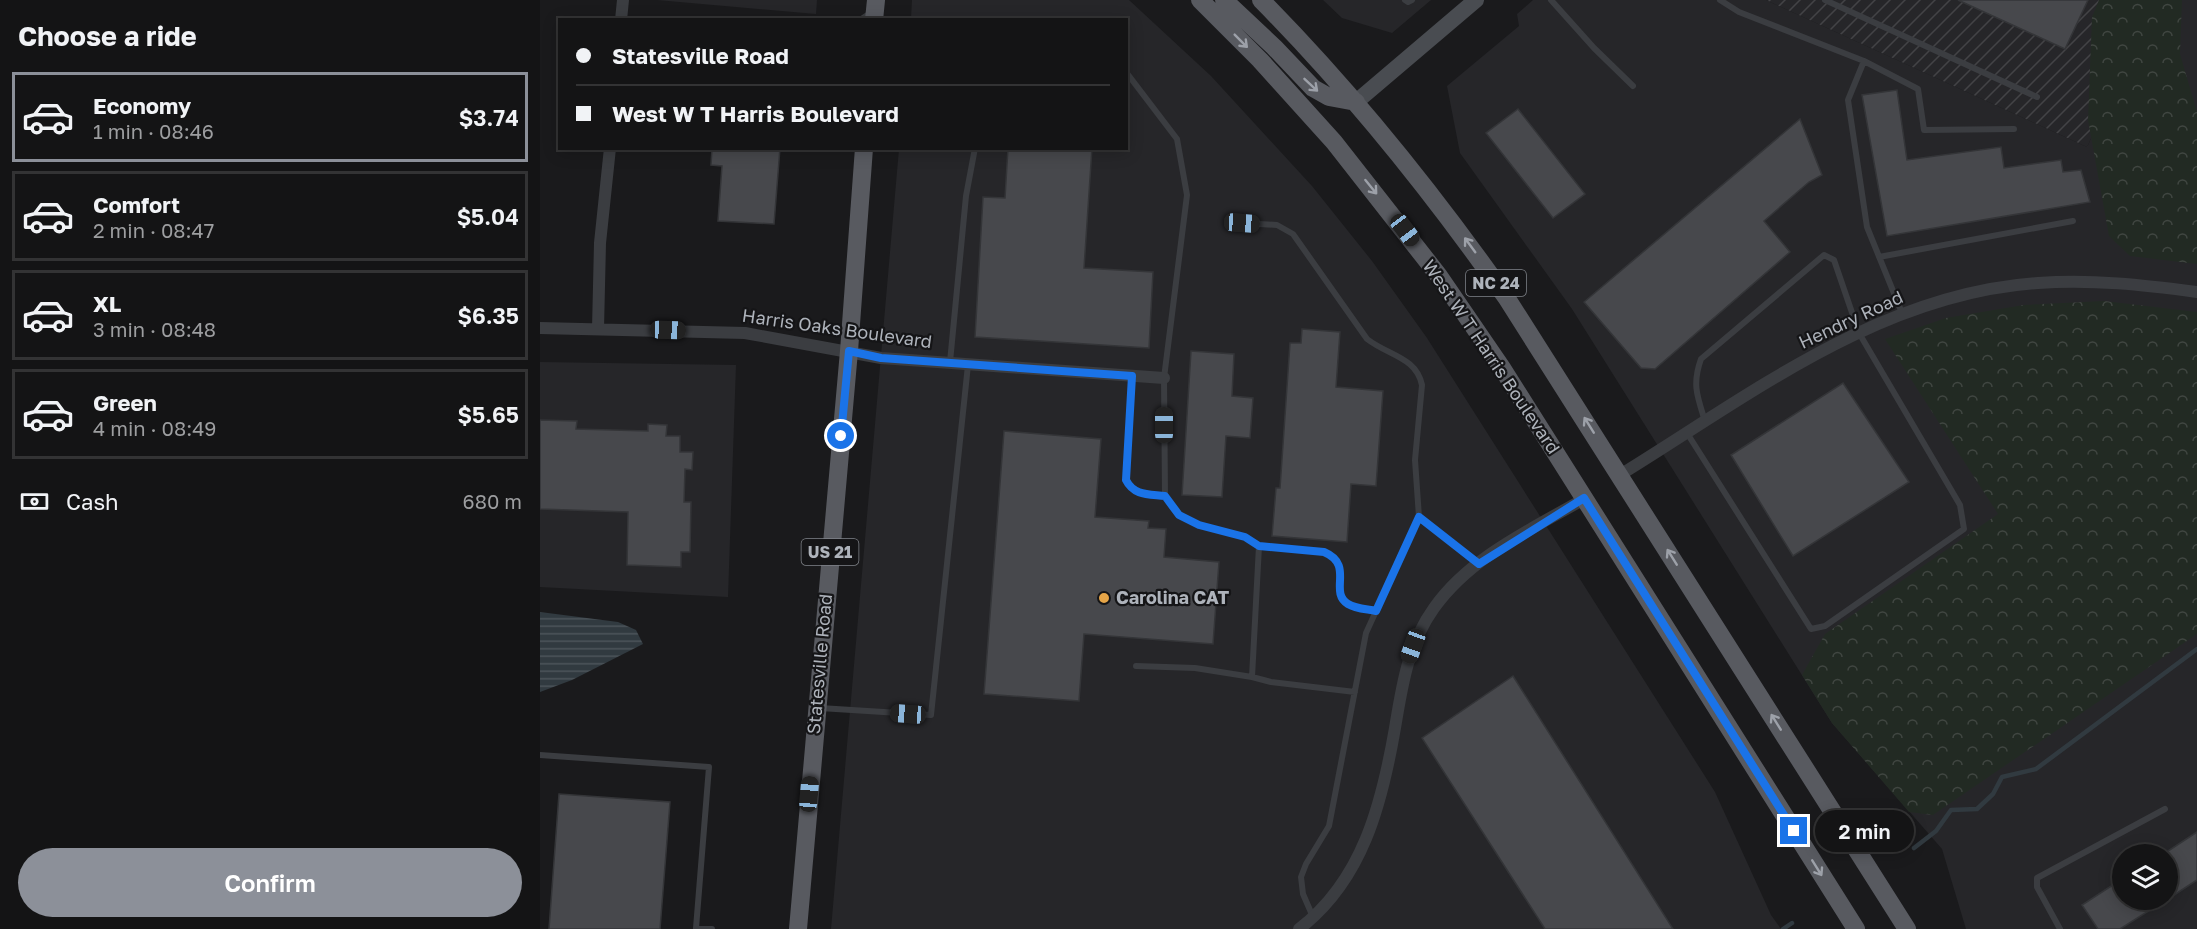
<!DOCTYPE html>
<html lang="en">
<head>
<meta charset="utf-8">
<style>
  :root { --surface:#141415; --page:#212122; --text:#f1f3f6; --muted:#9d9ea0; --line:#333334; --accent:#8c9099 }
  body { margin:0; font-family:"Golos Text",sans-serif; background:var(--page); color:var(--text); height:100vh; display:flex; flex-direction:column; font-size:22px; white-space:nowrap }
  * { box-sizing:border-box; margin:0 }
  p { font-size:20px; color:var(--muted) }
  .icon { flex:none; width:33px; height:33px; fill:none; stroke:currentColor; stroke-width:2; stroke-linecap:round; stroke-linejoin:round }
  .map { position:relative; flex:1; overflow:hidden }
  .panel { display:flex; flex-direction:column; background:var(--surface); width:540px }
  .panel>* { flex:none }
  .top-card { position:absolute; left:18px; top:18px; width:570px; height:132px; border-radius:0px; box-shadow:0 3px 15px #0003,0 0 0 2px var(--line); display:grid; align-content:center; height:132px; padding:0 18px; background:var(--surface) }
  .controls { position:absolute; left:1572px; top:844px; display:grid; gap:12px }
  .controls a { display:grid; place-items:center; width:66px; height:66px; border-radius:50%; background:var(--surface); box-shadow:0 3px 15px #0003,0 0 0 2px var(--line); font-size:30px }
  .end { position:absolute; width:27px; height:27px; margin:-14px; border:8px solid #1a73e8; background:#fff; box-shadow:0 0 0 3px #fff }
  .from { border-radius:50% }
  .bubble { position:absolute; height:42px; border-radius:21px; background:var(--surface); box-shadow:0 3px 15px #0003,0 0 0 2px var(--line); font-size:20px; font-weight:600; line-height:42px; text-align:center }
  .car { position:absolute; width:18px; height:36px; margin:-18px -9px; border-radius:8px; box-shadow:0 0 4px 2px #0007; background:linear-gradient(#222 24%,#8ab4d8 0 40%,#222 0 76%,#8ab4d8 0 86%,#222 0) }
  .top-card b { display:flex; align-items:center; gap:21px; height:57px; font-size:22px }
  .top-card b+b { border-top:2px solid var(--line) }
  .top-card i { width:15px; height:15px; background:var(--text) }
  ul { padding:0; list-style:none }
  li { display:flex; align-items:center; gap:18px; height:90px; margin:0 12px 9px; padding:0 6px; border:3px solid var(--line); border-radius:0px }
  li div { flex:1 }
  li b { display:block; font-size:22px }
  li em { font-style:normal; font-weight:600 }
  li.active { border-color:var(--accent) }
  li>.icon { width:54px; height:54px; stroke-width:1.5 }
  h2 { padding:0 18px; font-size:27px; line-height:72px }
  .pay { display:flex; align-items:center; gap:15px; height:66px; padding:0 18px; font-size:22px }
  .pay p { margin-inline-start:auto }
  .primary-button { display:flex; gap:12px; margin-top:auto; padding:12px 18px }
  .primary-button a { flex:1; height:69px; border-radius:36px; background:var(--accent); color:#fff; font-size:24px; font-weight:600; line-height:69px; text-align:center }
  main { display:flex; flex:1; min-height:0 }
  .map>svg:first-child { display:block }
  .built { fill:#262629; fill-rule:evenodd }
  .industrial { fill:url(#industrial-furrows) }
  .forest { fill:url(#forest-crowns) }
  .water { fill:url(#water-rules) }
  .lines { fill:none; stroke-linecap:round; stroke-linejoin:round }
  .stream { stroke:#313a40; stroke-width:4.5 }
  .building { fill:#47484c; stroke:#343538; stroke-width:1.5 }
  .lane { stroke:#3b3d41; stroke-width:6 }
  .street { stroke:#3b3d41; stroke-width:12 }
  .secondary { stroke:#494c51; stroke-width:16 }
  .primary { stroke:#585a60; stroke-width:18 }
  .oneway { stroke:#9da1a9 }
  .route { stroke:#1a73e8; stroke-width:8 }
  .poi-dot { fill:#e6a548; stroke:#151517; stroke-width:2 }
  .labels { text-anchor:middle; stroke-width:4.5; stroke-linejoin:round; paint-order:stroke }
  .shield { fill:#151517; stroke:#80848a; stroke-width:1.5 }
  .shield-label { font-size:16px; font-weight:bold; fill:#aeb3bb }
  .street-label { font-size:18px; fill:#aeb3bb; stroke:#151517 }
  .poi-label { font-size:18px; font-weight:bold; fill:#aeb3bb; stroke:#151517; text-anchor:start }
</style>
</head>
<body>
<main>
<section class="panel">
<h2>Choose a ride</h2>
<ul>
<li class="active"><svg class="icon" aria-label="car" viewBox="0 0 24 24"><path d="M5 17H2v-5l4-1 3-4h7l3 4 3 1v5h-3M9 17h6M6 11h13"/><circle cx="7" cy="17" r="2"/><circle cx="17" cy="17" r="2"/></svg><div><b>Economy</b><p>1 min · 08:46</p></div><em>$3.74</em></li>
<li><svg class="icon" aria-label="car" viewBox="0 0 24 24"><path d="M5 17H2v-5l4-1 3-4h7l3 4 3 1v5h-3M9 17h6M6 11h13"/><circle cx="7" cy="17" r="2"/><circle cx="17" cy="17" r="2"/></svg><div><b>Comfort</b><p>2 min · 08:47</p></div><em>$5.04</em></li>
<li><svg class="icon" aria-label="car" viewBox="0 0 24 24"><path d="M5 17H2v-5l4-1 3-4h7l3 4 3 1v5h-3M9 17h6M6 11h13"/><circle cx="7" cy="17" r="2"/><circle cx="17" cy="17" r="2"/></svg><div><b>XL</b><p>3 min · 08:48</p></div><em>$6.35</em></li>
<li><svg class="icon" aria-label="car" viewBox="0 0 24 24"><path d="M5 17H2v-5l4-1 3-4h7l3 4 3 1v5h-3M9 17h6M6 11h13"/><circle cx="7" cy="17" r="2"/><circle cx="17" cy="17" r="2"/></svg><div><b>Green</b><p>4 min · 08:49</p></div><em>$5.65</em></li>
</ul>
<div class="pay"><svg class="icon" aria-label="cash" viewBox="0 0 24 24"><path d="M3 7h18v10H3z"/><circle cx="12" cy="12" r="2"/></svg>Cash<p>680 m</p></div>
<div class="primary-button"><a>Confirm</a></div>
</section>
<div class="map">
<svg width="1657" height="929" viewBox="0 0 1657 929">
  <defs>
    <pattern id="industrial-furrows" width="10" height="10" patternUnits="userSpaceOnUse" patternTransform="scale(1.5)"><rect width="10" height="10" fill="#262629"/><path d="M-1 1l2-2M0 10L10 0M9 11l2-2" fill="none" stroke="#434346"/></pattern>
    <pattern id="forest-crowns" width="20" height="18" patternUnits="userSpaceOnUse" patternTransform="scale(1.5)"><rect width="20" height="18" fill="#222a23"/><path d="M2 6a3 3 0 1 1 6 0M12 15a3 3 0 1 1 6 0" fill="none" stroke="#404641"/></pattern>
    <pattern id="water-rules" width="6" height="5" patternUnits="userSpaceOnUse" patternTransform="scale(1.5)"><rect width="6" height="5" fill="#313a40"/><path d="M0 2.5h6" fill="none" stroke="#4c545a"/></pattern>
  </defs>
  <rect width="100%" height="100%" fill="#1a1a1c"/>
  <path class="built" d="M117 0H277L276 14Z
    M372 0H589L671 76 772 186 832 261 887 338 1175 792 1231 915 1241 929H291L359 149 586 148V20L371 19Z
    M783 0H891L852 33 802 18Z
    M993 0H1226L1547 147 1615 0H1657V929H1426L1402 849 1292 723 1032 309 920 153 907 86 979 26 977 14ZM1582 855H1628V900H1582Z
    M0 362 196 365 188 597 0 587Z"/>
  <path class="industrial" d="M1226 0H1615L1547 147Z"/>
  <path class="forest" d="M1559 0H1642L1640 54 1657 112V264L1590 256 1569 236 1548 120 1552 17Z
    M1564 301 1657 312V634L1393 815 1369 812 1292 723 1262 675 1285 634 1458 514 1345 339 1406 318 1484 305Z"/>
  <path class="water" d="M0 612 78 622 96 630 103 644 32 680 0 692Z"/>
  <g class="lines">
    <path class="stream" d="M1374 848 1396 831 1411 810 1437 809 1453 794 1462 777 1496 769 1657 649
      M1243 929 1252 923"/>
  </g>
  <path class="building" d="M1418 0H1548L1525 49Z
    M1357 90 1367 160 1461 147 1464 168 1521 160 1523 172 1541 170 1550 202 1347 236 1322 95Z
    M978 109 1045 194 1013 218 946 133Z
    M1260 119 1282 175 1269 182 1224 221 1250 252 1115 369 1101 368 1044 302Z
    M172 148H240L234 224 178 221 182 166 171 165Z
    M468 148H552L544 268 613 272 609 348 435 337 443 197 465 198Z
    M762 329 800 332 796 387 843 391 836 486 811 484 807 542 732 536 736 488H740L750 343H761Z
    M651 351 694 354 692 396 713 398 710 438 686 436 682 497 642 495Z
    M1303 383 1369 482 1253 556 1191 455Z
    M0 420 37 421 36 429 108 431V424L127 425 126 436H140V452H153L152 470 145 469 144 502H151L150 552H141V567L87 565 88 512 0 509Z
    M464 431 561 439 555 517 609 521 608 528 626 529 624 557 679 562 673 644 544 634 539 701 444 694Z
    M973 676 1133 929H1005L882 738Z
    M19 794 130 802 120 929H9Z
    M1657 832V880L1628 899V851Z
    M1582 879V900H1626L1580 929H1558L1542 905Z"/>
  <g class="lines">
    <path class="lane" d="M865 0 868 2 872 0
      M1011 0 1054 48 1093 86
      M1180 0 1199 12 1324 61 1308 100 1327 227 1362 313
      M1285 0 1497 97
      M320 20 332 12
      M1324 61 1378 89 1384 130 1474 129
      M586 72 637 139 647 195 624 378 625 496 639 515 659 525 705 537 719 546 712 677 655 668 596 666
      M702 223 737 225 753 234 827 339C849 356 876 357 882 385L875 460 879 517
      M1339 257 1533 221
      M410 362 426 196 435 148
      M592 376 586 480C594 496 609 494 625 496
      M1147 433 1271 629 1285 626 1424 529 1420 505 1319 333 1294 260 1284 255 1161 359C1152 384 1157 396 1165 421
      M719 546 784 552C815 565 788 592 808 604 816 609 827 609 836 611
      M712 677 731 682 815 692
      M280 708 391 715 428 365
      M0 755 169 767 156 928
      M773 917 763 894 761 877 766 864 789 826 826 633 879 517 938 563
      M156 929H172
      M1520 929 1497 887V878L1625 809"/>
    <path class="street" d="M81 20 83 0
      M0 328 205 333 341 358 624 378
      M58 329 60 243 70 148
      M1080 475C1210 395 1341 293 1498 283 1552 279 1604 285 1657 292
      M759 929C823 880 842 803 855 728 862 686 868 644 894 608 930 557 992 529 1044 499"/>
    <path class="secondary" d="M816 102 936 0"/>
    <path class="primary" d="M660 0 720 60 794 142 899 276 962 368 1316 929
      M684 0 734 47 773 88 789 97 816 102
      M721 0C812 92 892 192 966 297L1367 929
      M334 20 336 0
      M258 929 309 351 324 148"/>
  </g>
  <defs><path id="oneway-shaft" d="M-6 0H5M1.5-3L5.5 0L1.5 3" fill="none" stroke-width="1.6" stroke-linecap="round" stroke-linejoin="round" transform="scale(1.5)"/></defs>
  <g class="oneway">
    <use href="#oneway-shaft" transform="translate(701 41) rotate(45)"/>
    <use href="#oneway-shaft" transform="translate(771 85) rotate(43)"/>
    <use href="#oneway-shaft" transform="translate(831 187) rotate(51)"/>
    <use href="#oneway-shaft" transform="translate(930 245) rotate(-126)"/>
    <use href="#oneway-shaft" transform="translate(1049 425) rotate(-122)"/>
    <use href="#oneway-shaft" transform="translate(1132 557) rotate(-122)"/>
    <use href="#oneway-shaft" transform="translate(1236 722) rotate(-122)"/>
    <use href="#oneway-shaft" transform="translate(1277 868) rotate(58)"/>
  </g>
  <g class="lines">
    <path class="route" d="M301 436 309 351 341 358 592 376 586 480C594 496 609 494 625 496L639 515 659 525 705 537 719 546 784 552C815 565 788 592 808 604 816 609 827 609 836 611L879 517 939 564 1044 498 1254 831"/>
  </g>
  <circle class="poi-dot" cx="564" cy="598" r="6"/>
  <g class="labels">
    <g class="shield">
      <rect x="926" y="270" width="60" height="26" rx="4.5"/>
      <rect x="261.5" y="539" width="57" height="26" rx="4.5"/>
    </g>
    <g class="shield-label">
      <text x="956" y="289">NC 24</text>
      <text x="290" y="558">US 21</text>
    </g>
    <g class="street-label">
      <text transform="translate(1311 320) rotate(-25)" y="6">Hendry Road</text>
      <text transform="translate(297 329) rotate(8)" y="6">Harris Oaks Boulevard</text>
      <text transform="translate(951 357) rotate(56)" y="6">West W T Harris Boulevard</text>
      <text transform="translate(280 664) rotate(-85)" y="6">Statesville Road</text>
    </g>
    <g class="poi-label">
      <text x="576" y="604">Carolina CAT</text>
    </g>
  </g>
</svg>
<div class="controls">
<a><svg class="icon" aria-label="layers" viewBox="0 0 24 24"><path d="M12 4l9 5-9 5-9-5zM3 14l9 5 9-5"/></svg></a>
</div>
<i class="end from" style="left:301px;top:436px"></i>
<i class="end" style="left:1254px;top:831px"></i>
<div class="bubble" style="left:1275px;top:810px;width:99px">2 min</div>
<i class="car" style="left:702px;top:223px;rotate:94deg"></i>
<i class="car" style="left:865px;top:230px;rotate:143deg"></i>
<i class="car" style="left:128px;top:330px;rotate:92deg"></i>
<i class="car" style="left:624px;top:425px;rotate:0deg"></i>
<i class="car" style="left:873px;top:646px;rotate:200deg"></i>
<i class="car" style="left:368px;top:714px;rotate:274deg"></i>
<i class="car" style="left:269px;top:794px;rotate:5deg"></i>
<div class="top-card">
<b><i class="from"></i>Statesville Road</b>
<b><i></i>West W T Harris Boulevard</b>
</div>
</div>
</main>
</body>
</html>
